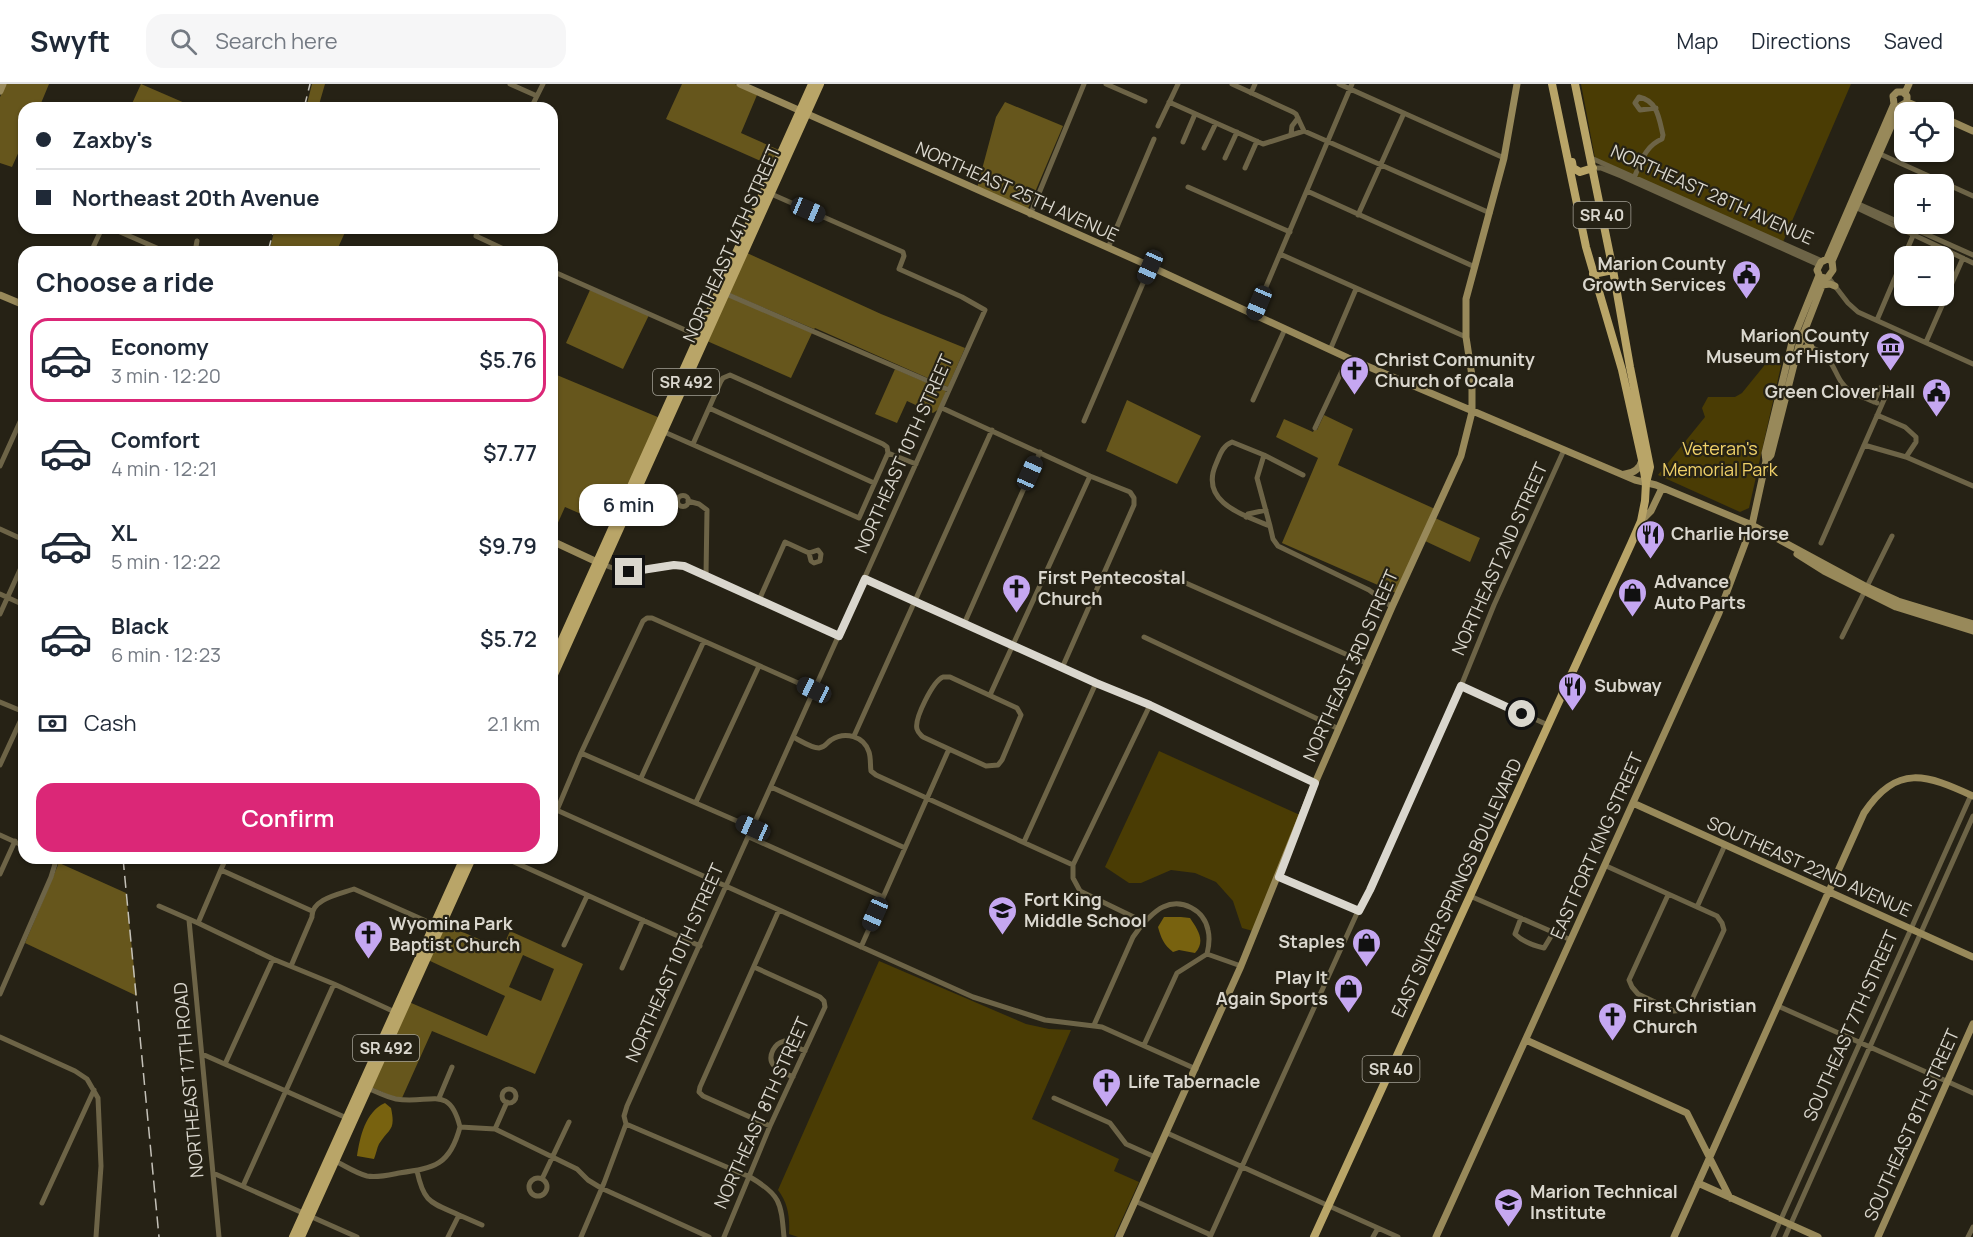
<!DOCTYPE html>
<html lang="en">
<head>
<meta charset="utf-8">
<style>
  :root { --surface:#fff; --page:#f6f6f7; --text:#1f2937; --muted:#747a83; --line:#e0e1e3; --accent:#db2777 }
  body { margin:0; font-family:Manrope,sans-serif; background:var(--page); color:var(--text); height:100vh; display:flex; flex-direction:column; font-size:22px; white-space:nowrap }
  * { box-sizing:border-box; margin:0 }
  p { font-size:20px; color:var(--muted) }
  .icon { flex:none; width:33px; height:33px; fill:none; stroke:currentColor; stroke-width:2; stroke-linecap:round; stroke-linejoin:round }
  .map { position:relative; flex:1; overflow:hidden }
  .details { position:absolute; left:18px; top:162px; width:540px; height:618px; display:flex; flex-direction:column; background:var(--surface); border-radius:18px; box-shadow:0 2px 4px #0004 }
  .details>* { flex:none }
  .guide { position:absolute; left:18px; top:18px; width:540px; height:132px; border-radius:18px; box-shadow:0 2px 4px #0004; display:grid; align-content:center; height:132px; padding:0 18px; background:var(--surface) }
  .fabs { position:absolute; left:1894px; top:18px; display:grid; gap:12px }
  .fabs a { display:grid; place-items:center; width:60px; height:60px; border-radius:12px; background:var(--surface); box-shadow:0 2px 4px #0004; font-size:30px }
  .end { position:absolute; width:27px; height:27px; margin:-14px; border:8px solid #dad7ce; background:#111; box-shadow:0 0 0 3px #111 }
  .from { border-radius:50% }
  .bubble { position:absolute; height:42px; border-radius:18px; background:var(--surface); box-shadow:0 2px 4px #0004; font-size:20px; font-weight:600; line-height:42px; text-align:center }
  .car { position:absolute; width:18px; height:36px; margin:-18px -9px; border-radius:8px; box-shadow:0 0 4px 2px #0007; background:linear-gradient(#222 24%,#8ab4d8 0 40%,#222 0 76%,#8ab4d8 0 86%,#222 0) }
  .guide b { display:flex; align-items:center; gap:21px; height:57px; font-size:22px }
  .guide b+b { border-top:2px solid var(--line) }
  .guide i { width:15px; height:15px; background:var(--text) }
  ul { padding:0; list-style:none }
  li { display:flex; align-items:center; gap:18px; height:84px; margin:0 12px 9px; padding:0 6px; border:3px solid transparent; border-radius:18px }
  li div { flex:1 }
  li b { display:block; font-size:22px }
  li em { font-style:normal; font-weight:600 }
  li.active { border-color:var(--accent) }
  li>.icon { width:54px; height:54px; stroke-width:1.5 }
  h2 { padding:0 18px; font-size:27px; line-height:72px }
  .pay { display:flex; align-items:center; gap:15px; height:66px; padding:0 18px; font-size:22px }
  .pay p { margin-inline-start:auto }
  .button { display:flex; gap:12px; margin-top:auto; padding:12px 18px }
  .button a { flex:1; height:69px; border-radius:18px; background:var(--accent); color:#fff; font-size:24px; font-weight:600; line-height:69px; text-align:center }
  header { display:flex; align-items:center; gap:36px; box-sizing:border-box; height:84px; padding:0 30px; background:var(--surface); border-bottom:2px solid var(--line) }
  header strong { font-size:28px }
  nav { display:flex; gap:33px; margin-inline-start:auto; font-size:21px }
  .search { width:420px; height:54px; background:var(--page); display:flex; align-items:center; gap:15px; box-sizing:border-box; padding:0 21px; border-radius:18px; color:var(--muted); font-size:22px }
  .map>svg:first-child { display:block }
  .green { fill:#4a3c04 }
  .forest { fill:#66561c; fill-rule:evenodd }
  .water { fill:#78620f }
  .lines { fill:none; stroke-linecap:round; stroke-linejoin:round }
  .street { stroke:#6d6447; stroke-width:5 }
  .secondary { stroke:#98895a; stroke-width:7 }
  .primary { stroke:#b9a568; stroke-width:8 }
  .rail { stroke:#c4c1b8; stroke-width:1.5; stroke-dasharray:12 6; stroke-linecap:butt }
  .route { stroke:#dad7ce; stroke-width:8 }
  .labels { text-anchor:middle; stroke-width:4.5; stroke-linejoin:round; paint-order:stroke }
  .shield { fill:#262215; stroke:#a4a196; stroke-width:1.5 }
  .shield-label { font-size:16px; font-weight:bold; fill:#dad7ce }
  .street-label { font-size:18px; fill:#dad7ce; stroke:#262215 }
  .poi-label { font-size:18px; font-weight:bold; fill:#dad7ce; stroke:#262215; text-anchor:start }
  .park-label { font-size:18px; fill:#f0d169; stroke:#262215 }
</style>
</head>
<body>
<header>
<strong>Swyft</strong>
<div class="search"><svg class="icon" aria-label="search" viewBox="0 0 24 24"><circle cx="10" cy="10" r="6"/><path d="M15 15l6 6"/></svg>Search here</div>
<nav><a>Map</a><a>Directions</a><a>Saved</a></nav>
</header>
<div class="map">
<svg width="1973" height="1153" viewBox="0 0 1973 1153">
  <rect width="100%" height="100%" fill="#262215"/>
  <path class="green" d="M1581 0H1851L1783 158 1595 74Z
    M1776 267 1783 273 1749 424 1740 428 1658 391 1705 333 1702 324 1708 313H1735L1742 309Z
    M1159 667 1300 731 1253 847 1242 844 1233 817 1216 798 1195 789 1171 786 1141 799H1129L1105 783Z
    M879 877 1026 940 1049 945 1071 946 1032 1035 1119 1075 1114 1087 1139 1098 1114 1153H798L789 1150C790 1133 788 1119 778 1106Z"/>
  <path class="forest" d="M6 0H49L39 24H24V56L12 83 0 79V13Z
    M141 0 194 23V24H130Z
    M312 0H325L318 24H306Z
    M682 0H735L757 11 741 49 779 66 772 82 666 35Z
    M1005 18 1063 42 1027 127 977 104 996 33Z
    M275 144H347L336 168H269Z
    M747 169 881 230 965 264 948 303 815 244 814 245 729 209Z
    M590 206 649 231 623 285 566 259Z
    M727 212 812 249 791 294 707 257Z
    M895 285 946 307 939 325 933 329 907 317 897 339 875 330Z
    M552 289 660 334 611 443 565 423 552 452Z
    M1127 316 1201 352 1177 400 1106 367Z
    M1324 331 1353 345 1338 381 1435 425 1396 509 1282 459 1318 374 1276 353 1284 335 1313 348 1314 346H1317Z
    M1435 434 1480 454 1470 478 1425 457Z
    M57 778 126 809 137 912 25 859 58 781Z
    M444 840 502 865 510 847 583 880 535 990 432 947 402 1014 391 1012 371 1003 409 918 487 952 505 912 428 876ZM523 871 554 885 541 917 509 903Z"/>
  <path class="water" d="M1164 833H1181L1190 834C1198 846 1206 857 1195 869L1179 866 1173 868C1164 861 1161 854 1158 843Z
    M385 1019 391 1024C396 1047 389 1044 379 1060 377 1064 376 1070 374 1075L357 1072C360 1053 365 1028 385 1019Z"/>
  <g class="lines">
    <path class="street" d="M510 0 537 12
      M1106 0 1145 17
      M1232 0 1293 28 1296 30 1304 47
      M1339 0 1504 74
      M1251 9 1255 0
      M1169 18 1263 60 1304 47
      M531 24 543 0
      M1158 42 1178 0
      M1304 47 1490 129
      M1291 50 1292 42 1298 34
      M1183 58 1195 30
      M1204 64 1216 39
      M1880 70 1973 112
      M1225 74 1237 48
      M1591 74 1822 177
      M1245 84 1257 57
      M1593 84H1601L1621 92 1819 181
      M1634 94C1641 78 1645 62 1662 55L1663 51C1659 35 1658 17 1639 13L1635 19 1640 26 1656 24
      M1188 103 1290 148
      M1307 107 1475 183
      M1854 118 1973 171
      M1855 123 1973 179
      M1030 131 1084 0
      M1358 131 1404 29
      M111 144 166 168
      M479 144 476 152 510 168
      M1108 164 1154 55
      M91 168 102 144
      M195 168 197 157
      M1280 170 1466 253
      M552 187 701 253
      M1828 193 1848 219 1858 228 1973 280
      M724 209 949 306
      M1254 231 1352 0
      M1877 236 1915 147
      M1926 258 1963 174
      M1808 263C1837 269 1832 295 1850 307 1858 312 1868 315 1877 319
      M1330 266 1356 205
      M1253 316 1285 245
      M709 324 874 399
      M942 324 1090 392 1130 408 1134 414V421L1062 584
      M1877 331 1905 343 1916 353V358L1906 373
      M1084 337 1150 183
      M1315 344 1348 274
      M662 347 859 434 888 369
      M1232 358 1264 371 1257 394 1270 442C1243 431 1199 418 1216 380 1220 371 1222 362 1232 358Z
      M693 360 721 297 723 294 730 291 883 360 887 363 888 369 916 380
      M1864 361 1906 373 1973 402
      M1264 371 1303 391
      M0 382 24 329
      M677.5 417a5.5 5.5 0 1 1 11 0a5.5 5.5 0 1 1-11 0Z
      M688 417 699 420 707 426 706 492
      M1246 433 1248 430 1266 426
      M1270 442 1273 455 1278 462 1369 506 1392 523
      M0 445 24 456
      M1821 459 1887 309V304L1884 302 1880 304 1874 318
      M603 480C639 498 654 475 684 482L839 552
      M1161 488 1368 580
      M865 495 1096 599 1150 621 1315 699
      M0 510 24 521
      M759 516 785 458 809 469 811 477 814 479 820 477 821 470 818 466 809 469
      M0 530 24 477
      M964 540 1040 368
      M1144 553 1339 645
      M1842 553 1892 452
      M943 593H950L1017 624 1021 631 1002 676 998 681 986 682 923 653C920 650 918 649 917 645 914 635 933 597 943 593Z
      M1461 602 1548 641
      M990 611 1090 392
      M0 618 24 628
      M854 652 992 346
      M793 653C801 657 811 664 819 664 826 663 826 659 831 656 845 647 864 652 869 668 871 674 870 681 871 687L876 691 1073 781V794L1080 807 1144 838C1150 833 1156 826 1163 823 1182 814 1204 826 1208 846 1210 854 1209 862 1207 870
      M581 669 753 744
      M0 681 24 629
      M641 694 704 557
      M771 703 905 764
      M696 718 759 582
      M552 724 973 913 1045 936 1102 943 1196 985
      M557 726 581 669 643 537 647 534H652L814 606
      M0 751 24 762
      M749 753 883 813
      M1024 758 1096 599
      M516 774 514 778 700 862
      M1073 781 1150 621
      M1604 781 1717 832 1722 839 1724 846 1690 920 1684 926 1674 927 1638 910 1632 903 1629 896 1668 811
      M221 786 312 827
      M0 790 15 757
      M1279 793 1358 827
      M1470 812 1571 856
      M159 822 198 839 226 774
      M1697 823 1725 761
      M1521 834 1515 850C1522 857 1535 862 1544 864L1553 849
      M189 836 219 1153
      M198 839 273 875 334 900 397 929
      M564 861 587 812
      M861 863 949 665
      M1207 870 1241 882
      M291 882 312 833C311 815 340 810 354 805L435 841
      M622 884 643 836
      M0 910 51 793 55 780 50 774
      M1778 922 1973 1009
      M1094 941 1133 853 1144 838
      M0 953 75 987 87 995 98 1014 101 1082 96 1153
      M1144 961 1177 889 1207 870
      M202 970 349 1035
      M225 980 273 875
      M793 993C781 987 765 982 773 966 776 961 778 959 784 957L805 967
      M365 1003C375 1007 386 1013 396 1015 430 1021 449 999 460 1043L495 1045 577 1085 588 1096 601 1104 709 1153
      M502 1012a7 7 0 1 1 14 0a7 7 0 1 1-14 0Z
      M439 1014 452 983
      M1054 1014 1110 1039 1126 1060 1155 1073
      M626 1040 750 1093C781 1111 781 1119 784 1153
      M770 1042 703 1012 699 1008 700 1003 779 826
      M495 1045 507 1018
      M1167 1049 1398 1153
      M333 1076C344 1081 355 1089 367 1092 377 1094 389 1091 399 1089 435 1084 450 1081 460 1043
      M417 1087C424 1119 430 1118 459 1131
      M213 1089 357 1153
      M529 1103a9 9 0 1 1 18 0a9 9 0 1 1-18 0Z
      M542 1095 569 1038
      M243 1102 334 900
      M1135 1117 1211 1151
      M42 1119 94 1006
      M448 1153 459 1131 482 1141
      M581 1153 604 1099 626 1040 624 1032 627 1022 985 226 962 213 899 185 904 172 903 168 769 109
      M724 1153 770 1042 825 923 824 917 820 913 754 883
      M1210 1153 1358 827 1370 806 1461 602 1494 521 1564 366
      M1373 1153 1378 1144
      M1773 1153 1971 711
      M1785 1153 1973 732
      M1968 1153 1973 1143"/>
    <path class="secondary" d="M740 0 1145 180 1348 274 1635 396 1656 401 1752 441 1867 503 1898 517 1973 540
      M0 7 3 0
      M1905 9 1909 0
      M1907 18 1931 28
      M1944 34 1973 47
      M1827 175 1894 20 1893 12 1897 8H1903L1907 12V18L1900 22 1832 177
      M1822 201 1830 200 1835 202
      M0 211 24 221
      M1796 272 1805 264 1811 263 1803 249
      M1766 377 1771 371 1799 261 1825 194 1828 193 1833 186 1832 177 1827 175 1821 178 1817 186 1820 193 1825 194
      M1625 390C1634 389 1640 385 1642 376
      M1641 437 1651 427 1662 404
      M552 457 597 478
      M1797 470 1824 487 1896 523 1973 547
      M1633 719 1973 873
      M1526 956 1687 1029 1730 1114
      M1698 1099 1818 1153
      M1119 1153 1241 882 1315 699 1392 523 1461 372 1472 328V292L1466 253V215L1504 74 1517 0
      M1436 1153 1719 529 1752 441 1766 377 1765 369 1792 258 1819 191
      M1674 1153 1864 729C1897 679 1927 691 1973 712
      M1878 1153 1973 940"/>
    <path class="primary" d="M1575 0 1613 186 1630 283 1650 383 1647 395
      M1572 78 1573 84 1580 88 1593 84
      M1593 190 1613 186
      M552 578 812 0
      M552 595 820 0
      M293 1153 464 774
      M301 1153 472 774
      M1314 1153 1631 460 1641 437 1645 417 1646 399 1642 376 1622 286 1586 163 1552 0"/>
    <path class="rail" d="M304 24 310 0
      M268 168 274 144
      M123 774 159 1153"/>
  </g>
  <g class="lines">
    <path class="route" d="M629 488 674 481 684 482 839 552 865 495 1096 599 1150 621 1315 699 1279 793 1359 827 1370 806 1461 602 1522 630"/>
  </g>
  <defs>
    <symbol id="civic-pin" viewBox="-11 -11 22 30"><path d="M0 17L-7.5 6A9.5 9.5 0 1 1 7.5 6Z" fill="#c5a7f1" stroke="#262215"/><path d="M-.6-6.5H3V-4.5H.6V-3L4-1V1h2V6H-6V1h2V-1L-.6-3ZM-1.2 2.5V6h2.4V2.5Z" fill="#111"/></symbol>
    <symbol id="museum-pin" viewBox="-11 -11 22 30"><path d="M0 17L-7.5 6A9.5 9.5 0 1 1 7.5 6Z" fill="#c5a7f1" stroke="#262215"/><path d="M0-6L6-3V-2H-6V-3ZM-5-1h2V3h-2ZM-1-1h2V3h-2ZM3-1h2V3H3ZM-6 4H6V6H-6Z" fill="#111"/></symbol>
    <symbol id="church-pin" viewBox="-11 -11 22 30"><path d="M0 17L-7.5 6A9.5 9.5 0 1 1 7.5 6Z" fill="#c5a7f1" stroke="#262215"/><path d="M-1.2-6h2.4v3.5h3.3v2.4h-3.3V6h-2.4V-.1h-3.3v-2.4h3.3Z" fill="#111"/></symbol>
    <symbol id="restaurant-pin" viewBox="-11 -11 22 30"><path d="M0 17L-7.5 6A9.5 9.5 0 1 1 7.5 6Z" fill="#c5a7f1" stroke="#262215"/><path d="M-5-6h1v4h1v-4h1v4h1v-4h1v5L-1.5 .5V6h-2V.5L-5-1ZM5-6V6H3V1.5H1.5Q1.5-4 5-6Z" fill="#111"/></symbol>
    <symbol id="shop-pin" viewBox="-11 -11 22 30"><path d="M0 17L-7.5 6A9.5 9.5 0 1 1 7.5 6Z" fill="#c5a7f1" stroke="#262215"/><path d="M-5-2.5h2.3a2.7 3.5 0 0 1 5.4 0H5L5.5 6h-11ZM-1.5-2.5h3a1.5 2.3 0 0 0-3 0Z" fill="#111"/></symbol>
    <symbol id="school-pin" viewBox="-11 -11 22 30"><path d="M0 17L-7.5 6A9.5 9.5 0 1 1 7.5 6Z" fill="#c5a7f1" stroke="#262215"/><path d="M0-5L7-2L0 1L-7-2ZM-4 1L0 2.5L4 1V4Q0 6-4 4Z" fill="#111"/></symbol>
  </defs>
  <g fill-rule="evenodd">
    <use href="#civic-pin" x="1730" y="174" width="33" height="45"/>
    <use href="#museum-pin" x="1874" y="246" width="33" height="45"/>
    <use href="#church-pin" x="1338" y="270" width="33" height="45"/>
    <use href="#civic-pin" x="1920" y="292" width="33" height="45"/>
    <use href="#restaurant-pin" x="1634" y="434" width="33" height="45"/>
    <use href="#church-pin" x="1000" y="488" width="33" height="45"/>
    <use href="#shop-pin" x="1616" y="492" width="33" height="45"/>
    <use href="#restaurant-pin" x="1556" y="586" width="33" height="45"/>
    <use href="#school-pin" x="986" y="810" width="33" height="45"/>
    <use href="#church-pin" x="352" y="834" width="33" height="45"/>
    <use href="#shop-pin" x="1350" y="842" width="33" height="45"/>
    <use href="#shop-pin" x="1332" y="888" width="33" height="45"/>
    <use href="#church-pin" x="1596" y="916" width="33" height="45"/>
    <use href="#church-pin" x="1090" y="982" width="33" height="45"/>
    <use href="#school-pin" x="1492" y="1102" width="33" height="45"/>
  </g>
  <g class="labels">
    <g class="shield">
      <rect x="1573.5" y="118" width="57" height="26" rx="4.5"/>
      <rect x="653" y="285" width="66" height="26" rx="4.5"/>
      <rect x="353" y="951" width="66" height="26" rx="4.5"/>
      <rect x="1362.5" y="972" width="57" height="26" rx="4.5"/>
    </g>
    <g class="shield-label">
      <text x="1602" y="137">SR 40</text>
      <text x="686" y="304">SR 492</text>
      <text x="386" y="970">SR 492</text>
      <text x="1391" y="991">SR 40</text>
    </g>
    <g class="street-label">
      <text transform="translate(1017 108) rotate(24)" y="6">NORTHEAST 25TH AVENUE</text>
      <text transform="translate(1712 111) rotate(24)" y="6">NORTHEAST 28TH AVENUE</text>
      <text transform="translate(732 160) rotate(-66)" y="6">NORTHEAST 14TH STREET</text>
      <text transform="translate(904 370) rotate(-66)" y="6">NORTHEAST 10TH STREET</text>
      <text transform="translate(1500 475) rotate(-66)" y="6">NORTHEAST 2ND STREET</text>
      <text transform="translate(1351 582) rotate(-66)" y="6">NORTHEAST 3RD STREET</text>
      <text transform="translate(1597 762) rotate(-66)" y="6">EAST FORT KING STREET</text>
      <text transform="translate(1809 783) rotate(24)" y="6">SOUTHEAST 22ND AVENUE</text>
      <text transform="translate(1457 804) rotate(-65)" y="6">EAST SILVER SPRINGS BOULEVARD</text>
      <text transform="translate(675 879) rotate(-66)" y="6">NORTHEAST 10TH STREET</text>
      <text transform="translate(1851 942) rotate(-66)" y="6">SOUTHEAST 7TH STREET</text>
      <text transform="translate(189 996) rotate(-95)" y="6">NORTHEAST 17TH ROAD</text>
      <text transform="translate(762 1029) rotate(-66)" y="6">NORTHEAST 8TH STREET</text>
      <text transform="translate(1912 1041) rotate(-66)" y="6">SOUTHEAST 8TH STREET</text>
    </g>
    <g class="poi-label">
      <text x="1726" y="186" text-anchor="end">Marion County<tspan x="1726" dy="21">Growth Services</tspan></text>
      <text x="1869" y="258" text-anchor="end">Marion County<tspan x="1869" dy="21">Museum of History</tspan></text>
      <text x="1375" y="282">Christ Community<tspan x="1375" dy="21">Church of Ocala</tspan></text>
      <text x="1915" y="314" text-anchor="end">Green Clover Hall</text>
      <text x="1671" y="456">Charlie Horse</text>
      <text x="1038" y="500">First Pentecostal<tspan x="1038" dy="21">Church</tspan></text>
      <text x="1654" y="504">Advance<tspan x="1654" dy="21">Auto Parts</tspan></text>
      <text x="1594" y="608">Subway</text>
      <text x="1024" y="822">Fort King<tspan x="1024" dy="21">Middle School</tspan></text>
      <text x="389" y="846">Wyomina Park<tspan x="389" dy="21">Baptist Church</tspan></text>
      <text x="1345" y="864" text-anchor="end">Staples</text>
      <text x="1328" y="900" text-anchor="end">Play It<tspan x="1328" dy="21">Again Sports</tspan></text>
      <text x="1633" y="928">First Christian<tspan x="1633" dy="21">Church</tspan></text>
      <text x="1128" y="1004">Life Tabernacle</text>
      <text x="1530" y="1114">Marion Technical<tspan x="1530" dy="21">Institute</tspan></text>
    </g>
    <g class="park-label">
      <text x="1720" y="371">Veteran's<tspan x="1720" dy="21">Memorial Park</tspan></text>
    </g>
  </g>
</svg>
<div class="fabs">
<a><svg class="icon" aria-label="locate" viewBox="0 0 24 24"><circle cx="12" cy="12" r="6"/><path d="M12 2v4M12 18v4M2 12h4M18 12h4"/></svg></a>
<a>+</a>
<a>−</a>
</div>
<i class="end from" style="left:1522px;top:630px"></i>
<i class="end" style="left:629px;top:488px"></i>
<div class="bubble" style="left:579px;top:400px;width:99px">6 min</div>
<i class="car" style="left:808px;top:126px;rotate:113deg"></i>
<i class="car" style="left:1150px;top:183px;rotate:204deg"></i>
<i class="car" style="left:1259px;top:219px;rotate:203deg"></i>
<i class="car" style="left:1030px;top:389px;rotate:24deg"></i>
<i class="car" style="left:814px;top:606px;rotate:295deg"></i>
<i class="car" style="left:753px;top:744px;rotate:294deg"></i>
<i class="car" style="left:875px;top:830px;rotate:204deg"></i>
<div class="guide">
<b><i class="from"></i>Zaxby's</b>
<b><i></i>Northeast 20th Avenue</b>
</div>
<section class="details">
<h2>Choose a ride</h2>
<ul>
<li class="active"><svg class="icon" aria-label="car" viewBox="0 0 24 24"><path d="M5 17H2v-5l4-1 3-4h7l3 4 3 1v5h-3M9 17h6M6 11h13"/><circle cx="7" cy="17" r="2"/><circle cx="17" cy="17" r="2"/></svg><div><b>Economy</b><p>3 min · 12:20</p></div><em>$5.76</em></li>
<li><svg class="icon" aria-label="car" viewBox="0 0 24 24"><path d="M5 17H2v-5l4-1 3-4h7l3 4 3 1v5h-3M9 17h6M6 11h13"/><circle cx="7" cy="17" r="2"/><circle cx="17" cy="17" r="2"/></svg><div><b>Comfort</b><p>4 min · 12:21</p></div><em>$7.77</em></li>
<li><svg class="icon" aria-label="car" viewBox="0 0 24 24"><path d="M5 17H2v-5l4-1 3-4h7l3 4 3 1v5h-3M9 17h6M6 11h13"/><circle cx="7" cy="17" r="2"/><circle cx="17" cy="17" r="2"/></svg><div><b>XL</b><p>5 min · 12:22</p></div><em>$9.79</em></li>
<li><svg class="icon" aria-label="car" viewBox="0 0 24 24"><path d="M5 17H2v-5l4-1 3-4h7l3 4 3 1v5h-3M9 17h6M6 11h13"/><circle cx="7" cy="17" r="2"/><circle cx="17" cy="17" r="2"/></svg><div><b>Black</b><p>6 min · 12:23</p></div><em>$5.72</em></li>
</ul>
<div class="pay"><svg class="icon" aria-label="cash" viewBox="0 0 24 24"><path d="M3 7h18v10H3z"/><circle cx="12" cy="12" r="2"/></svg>Cash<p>2.1 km</p></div>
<div class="button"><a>Confirm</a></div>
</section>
</div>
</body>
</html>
